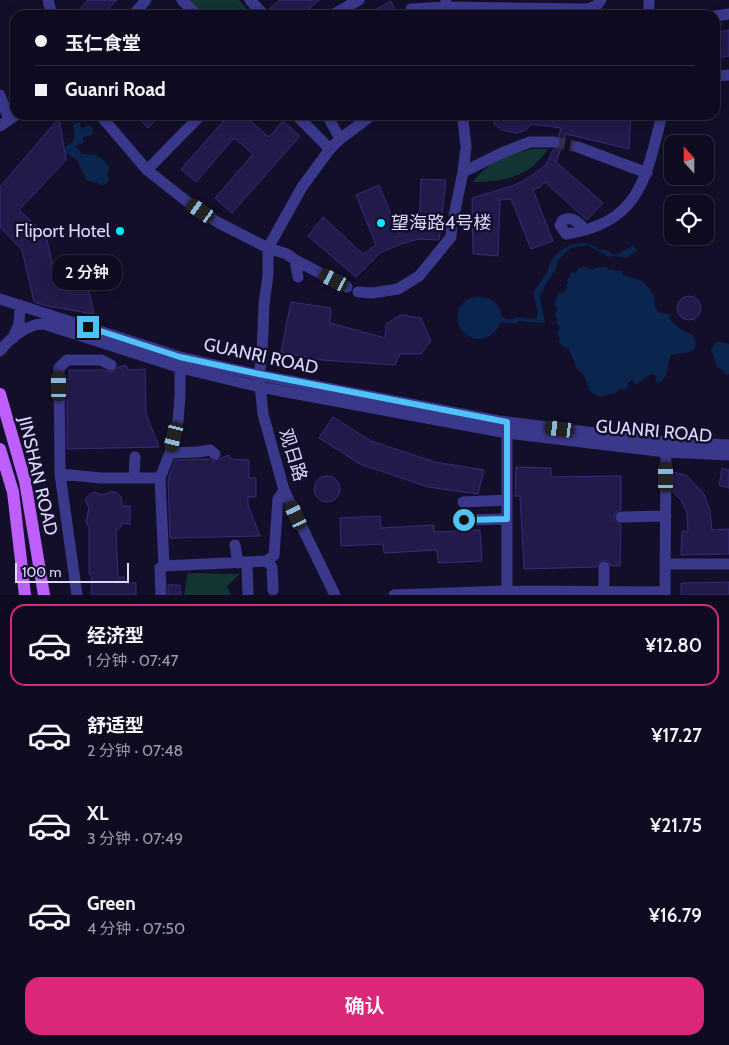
<!DOCTYPE html>
<html lang="zh">
<head>
<meta charset="utf-8">
<style>
  :root { --surface:#0e0b20; --page:#1c192d; --text:#f1f3f6; --muted:#9b9ba5; --line:#2e2b3e; --accent:#db2777 }
  body { margin:0; font-family:Cabin,"Noto Sans SC",sans-serif; background:var(--page); color:var(--text); height:100vh; display:flex; flex-direction:column; font-size:19px; white-space:nowrap }
  * { box-sizing:border-box; margin:0 }
  p { font-size:16px; color:var(--muted) }
  .icon { flex:none; width:28px; height:28px; fill:none; stroke:currentColor; stroke-width:2; stroke-linecap:round; stroke-linejoin:round }
  .map { position:relative; height:595px; overflow:hidden }
  .sheet { display:flex; flex-direction:column; background:var(--surface); flex:1 }
  .sheet>* { flex:none }
  .top-card { position:absolute; left:10px; top:10px; width:710px; height:110px; border-radius:15px; box-shadow:0 2px 12px #0003,0 0 0 1px var(--line); display:grid; align-content:center; height:110px; padding:0 25px; background:var(--surface) }
  .needle { width:32px; rotate:339deg }
  .tools { position:absolute; left:664px; top:135px; display:grid; gap:10px }
  .tools a { display:grid; place-items:center; width:50px; height:50px; border-radius:10px; background:var(--surface); box-shadow:0 2px 12px #0003,0 0 0 1px var(--line); font-size:25px }
  .scale { position:absolute; left:15px; bottom:12px; width:114px; box-sizing:border-box; padding-left:5px; border:2px solid #dcd8ff; border-top:0; font-size:14px; line-height:18px; white-space:nowrap; color:#dcd8ff; -webkit-text-stroke:4px #130f2a; paint-order:stroke }
  .end { position:absolute; width:22px; height:22px; margin:-11px; border:6px solid #4fc3f7; background:#111; box-shadow:0 0 0 2px #111 }
  .from { border-radius:50% }
  .bubble { position:absolute; height:35px; border-radius:15px; background:var(--surface); box-shadow:0 2px 12px #0003,0 0 0 1px var(--line); font-size:16px; font-weight:600; line-height:35px; text-align:center }
  .car { position:absolute; width:15px; height:30px; margin:-15px -8px; border-radius:6px; box-shadow:0 0 4px 1px #0007; background:linear-gradient(#222 24%,#8ab4d8 0 40%,#222 0 76%,#8ab4d8 0 86%,#222 0) }
  .top-card b { display:flex; align-items:center; gap:18px; height:48px; font-size:19px }
  .top-card b+b { border-top:1px solid var(--line) }
  .top-card i { width:12px; height:12px; background:var(--text) }
  ul { padding:9px 0 0; list-style:none }
  li { display:flex; align-items:center; gap:15px; height:82px; margin:0 10px 8px; padding:0 15px; border:2px solid transparent; border-radius:15px }
  li div { flex:1 }
  li b { display:block; font-size:19px }
  li em { font-style:normal; font-weight:600 }
  li.current { border-color:var(--accent) }
  li>.icon { width:45px; height:45px; stroke-width:1.5 }
  .primary-button { display:flex; gap:10px; margin-top:auto; padding:10px 25px }
  .primary-button a { flex:1; height:58px; border-radius:15px; background:var(--accent); color:#fff; font-size:20px; font-weight:600; line-height:58px; text-align:center }
  .map>svg:first-child { display:block }
  .green { fill:#123432 }
  .water { fill:#0a254e }
  .building { fill:#231a4c; stroke:#392b79 }
  .lines { fill:none; stroke-linecap:round; stroke-linejoin:round }
  .minor-tunnel { stroke:#312d4a; stroke-width:11; stroke-dasharray:11 5.5; stroke-linecap:butt }
  .minor { stroke:#3a388b; stroke-width:11 }
  .major { stroke:#c05fff; stroke-width:12 }
  .route { stroke:#4fc3f7; stroke-width:6 }
  .poi-dot { fill:#04ebff; stroke:#130f2a; stroke-width:2 }
  .labels { text-anchor:middle; stroke-width:5; stroke-linejoin:round; paint-order:stroke }
  .poi-label { font-size:18px; fill:#dcd8ff; stroke:#130f2a; text-anchor:start }
  .street-label { font-size:18px; fill:#dcd8ff; stroke:#130f2a }
</style>
</head>
<body>
<div class="map">
<svg width="729" height="595" viewBox="0 0 729 595">
  <rect width="100%" height="100%" fill="#130f2a"/>
  <path class="green" d="M188 0H239L252 15H203Z
    M532 149H548C529 177 505 182 473 182 487 162 509 154 532 149Z
    M188 573 240 574 227 586 231 595H184Z"/>
  <path class="water" d="M80 122 81 129 88 125 92 127 93 132 91 135 83 137 84 143 77 145 76 148H78L82 154C95 154 102 156 109 167L107 175 109 180 107 183 103 185 86 180 77 160 64 152 65 147C76 140 76 137 73 125Z
    M584 243 595 246 599 250H607L612 254 616 255 634 245 637 251 626 258 616 256 609 257 587 245 571 248 566 252 558 260 556 268 541 293 540 298 545 323 518 321 515 324 501 322C495 336 481 344 467 335 462 331 459 327 458 322 452 293 498 286 502 317L508 320 517 317 535 319 537 318 538 312 533 293 548 271 550 263 557 253 570 245Z
    M584 267 593 270 594 268 606 267 610 270 612 269 617 271H622L623 275 642 281 649 288 655 299 654 305 658 312 670 315V320L679 328 694 336 696 343 695 348 689 352 671 355C666 366 671 375 659 383L655 382 657 376 651 374 635 385 634 381 631 380 628 383 627 389 620 390 614 394H608L600 397 591 392 588 388 589 387 583 374 575 367V363L568 348 564 347 559 342 560 339 557 332 560 327 556 322 558 320 555 314 557 311V307H554L559 292 563 293 568 288 566 285 568 283 567 280 570 277V272L576 273 579 268Z
    M718 341 729 344V374L727 375 716 365 714 356 711 351 713 345Z"/>
  <path class="building" d="M88 0H117L102 15H74Z
    M280 0H319L302 15H276L270 8Z
    M391 1 398 15H366Z
    M729 30V56L715 59V33Z
    M135 115H161L148 128Z
    M229 115H256L250 121 269 137 283 121 300 136 232 213 215 198 253 154 234 138 196 182 181 169Z
    M491 115H631L629 149 566 134 556 162 603 203 587 220 545 182 540 187 533 190 553 241 531 249 511 199 500 200 498 256 473 254 472 198 512 186 525 180 546 165 553 150 558 148 561 142 559 136 561 128 532 124 525 130 517 133 510 132 502 130 495 125Z
    M59 118 66 160 19 210 46 235 54 272 86 278 94 314 47 306 34 302 22 250 0 227V187Z
    M421 179 446 180 439 240 419 239 401 244 380 253 356 277 308 236 323 217 363 254 376 245 356 195 379 185 399 233 419 229Z
    M677 308a12 12 0 1 1 24 0a12 12 0 1 1-24 0Z
    M291 302 331 308 330 323 385 338 386 324 401 315 421 318 431 341 421 354H400L395 365 322 360 281 352Z
    M126 365 128 370 145 369 146 414 159 447 67 449V379H70L69 370H103L112 372 118 367Z
    M333 417 371 441 435 462 484 470 478 494 428 487 360 464 319 438Z
    M229 455 231 459 249 460V478H256V497H248V505L260 536 170 538 168 479 175 460 210 459 214 461Z
    M516 467 551 468V477L621 476V510L617 511 614 517 615 521 621 524 620 566H611L608 561 604 560 598 563 597 567 524 569 520 496H515Z
    M722 468 729 470V488L719 485Z
    M673 472 686 475 704 494 710 511 712 530 729 529V554L681 555 682 531 688 532 687 513 681 500 673 492Z
    M314 489a13 13 0 1 1 26 0a13 13 0 1 1-26 0Z
    M94 492 103 495 111 492H115L121 497 122 506H130V524L122 523 120 528 116 530 118 577H124V583H136V595H91L92 576 89 574V527L86 522 89 508 85 500 88 496Z
    M380 516 381 528 434 525V532L480 530 482 561 438 563 437 550 384 553 383 544 341 546 340 518Z
    M729 582V595H681V583Z
    M168 585H180L181 595H168Z"/>
  <g class="lines">
    <path class="minor-tunnel" d="M554 142 578 147"/>
    <path class="minor" d="M48 0 52 15
      M182 0 197 15
      M250 0 264 15
      M445 7 588 9 596 6 601 0
      M411 9 445 7 446 0
      M133 15 146 0
      M332 15 359 0
      M649 15V0
      M715 16 729 14
      M715 76 729 75
      M0 95 9 120
      M100 115 147 170 185 200 217 222 268 248 287 254 295 260 347 287
      M296 115 330 149
      M327 115 340 139
      M0 126 16 115
      M578 147 647 173
      M147 170 201 115
      M463 172 504 152 530 142H554
      M586 230C578 223 574 216 563 220L560 225 566 234C640 223 646 178 662 115
      M295 260 298 277
      M358 292 372 293 398 289 419 276 451 237 452 225 463 172 466 147 463 120 461 115
      M0 299 180 357 259 375 499 421 666 442 729 445
      M13 338 19 324 20 305
      M0 351C9 339 28 323 44 324L181 368 260 387 507 433 666 452 729 455
      M180 360V396L178 421 170 453 160 478 164 566 267 561 274 555 278 499 284 490
      M507 427V591
      M170 453 198 452 210 450 215 454
      M60 474 101 478H160
      M134 478 135 457
      M463 502 507 500
      M621 517 666 516
      M464 520 507 519
      M235 545 238 563
      M267 561 272 567 273 590
      M247 563 248 595
      M665 564H729
      M604 591V567
      M77 595 60 474 59 368 67 360H101L111 365
      M161 595 160 568 164 566
      M335 595 284 490 263 414 259 375 262 356 264 304 268 275V248L302 187 330 149 340 139 372 115
      M394 595 507 591 665 592
      M665 595 666 444"/>
    <path class="major" d="M0 394 25 481 44 595
      M0 449 13 492 25 595"/>
  </g>
  <g class="lines">
    <path class="route" d="M88 327 180 357 259 374 507 422V519L464 520"/>
  </g>
  <g class="poi-dot">
    <circle cx="381" cy="223" r="5"/>
    <circle cx="120" cy="231" r="5"/>
  </g>
  <g class="labels">
    <g class="poi-label">
      <text x="391" y="229">望海路4号楼</text>
      <text x="110" y="237" text-anchor="end">Fliport Hotel</text>
    </g>
    <g class="street-label">
      <text transform="translate(261 356) rotate(12)" y="6">GUANRI ROAD</text>
      <text transform="translate(654 431) rotate(5)" y="6">GUANRI ROAD</text>
      <text transform="translate(293 455) rotate(73)" y="6">观日路</text>
      <text transform="translate(38 476) rotate(77)" y="6">JINSHAN ROAD</text>
    </g>
  </g>
</svg>
<div class="tools">
<a><svg class="needle" viewBox="-14 -14 28 28"><path d="M0-13l5 13h-10z" fill="#e53935"/><path d="M0 13l5-13h-10z" fill="#9b9ba5"/></svg></a>
<a><svg class="icon" aria-label="locate" viewBox="0 0 24 24"><circle cx="12" cy="12" r="6"/><path d="M12 2v4M12 18v4M2 12h4M18 12h4"/></svg></a>
</div>
<div class="scale">100 m</div>
<i class="end from" style="left:464px;top:520px"></i>
<i class="end" style="left:88px;top:327px"></i>
<div class="bubble" style="left:52px;top:255px;width:70px">2 分钟</div>
<i class="car" style="left:201px;top:211px;rotate:305deg"></i>
<i class="car" style="left:334px;top:280px;rotate:297deg"></i>
<i class="car" style="left:59px;top:386px;rotate:359deg"></i>
<i class="car" style="left:560px;top:429px;rotate:277deg"></i>
<i class="car" style="left:174px;top:437px;rotate:194deg"></i>
<i class="car" style="left:666px;top:477px;rotate:0deg"></i>
<i class="car" style="left:296px;top:515px;rotate:335deg"></i>
<div class="top-card">
<b><i class="from"></i>玉仁食堂</b>
<b><i></i>Guanri Road</b>
</div>
</div>
<section class="sheet">
<ul>
<li class="current"><svg class="icon" aria-label="car" viewBox="0 0 24 24"><path d="M5 17H2v-5l4-1 3-4h7l3 4 3 1v5h-3M9 17h6M6 11h13"/><circle cx="7" cy="17" r="2"/><circle cx="17" cy="17" r="2"/></svg><div><b>经济型</b><p>1 分钟 · 07:47</p></div><em>¥12.80</em></li>
<li><svg class="icon" aria-label="car" viewBox="0 0 24 24"><path d="M5 17H2v-5l4-1 3-4h7l3 4 3 1v5h-3M9 17h6M6 11h13"/><circle cx="7" cy="17" r="2"/><circle cx="17" cy="17" r="2"/></svg><div><b>舒适型</b><p>2 分钟 · 07:48</p></div><em>¥17.27</em></li>
<li><svg class="icon" aria-label="car" viewBox="0 0 24 24"><path d="M5 17H2v-5l4-1 3-4h7l3 4 3 1v5h-3M9 17h6M6 11h13"/><circle cx="7" cy="17" r="2"/><circle cx="17" cy="17" r="2"/></svg><div><b>XL</b><p>3 分钟 · 07:49</p></div><em>¥21.75</em></li>
<li><svg class="icon" aria-label="car" viewBox="0 0 24 24"><path d="M5 17H2v-5l4-1 3-4h7l3 4 3 1v5h-3M9 17h6M6 11h13"/><circle cx="7" cy="17" r="2"/><circle cx="17" cy="17" r="2"/></svg><div><b>Green</b><p>4 分钟 · 07:50</p></div><em>¥16.79</em></li>
</ul>
<div class="primary-button"><a>确认</a></div>
</section>
</body>
</html>
